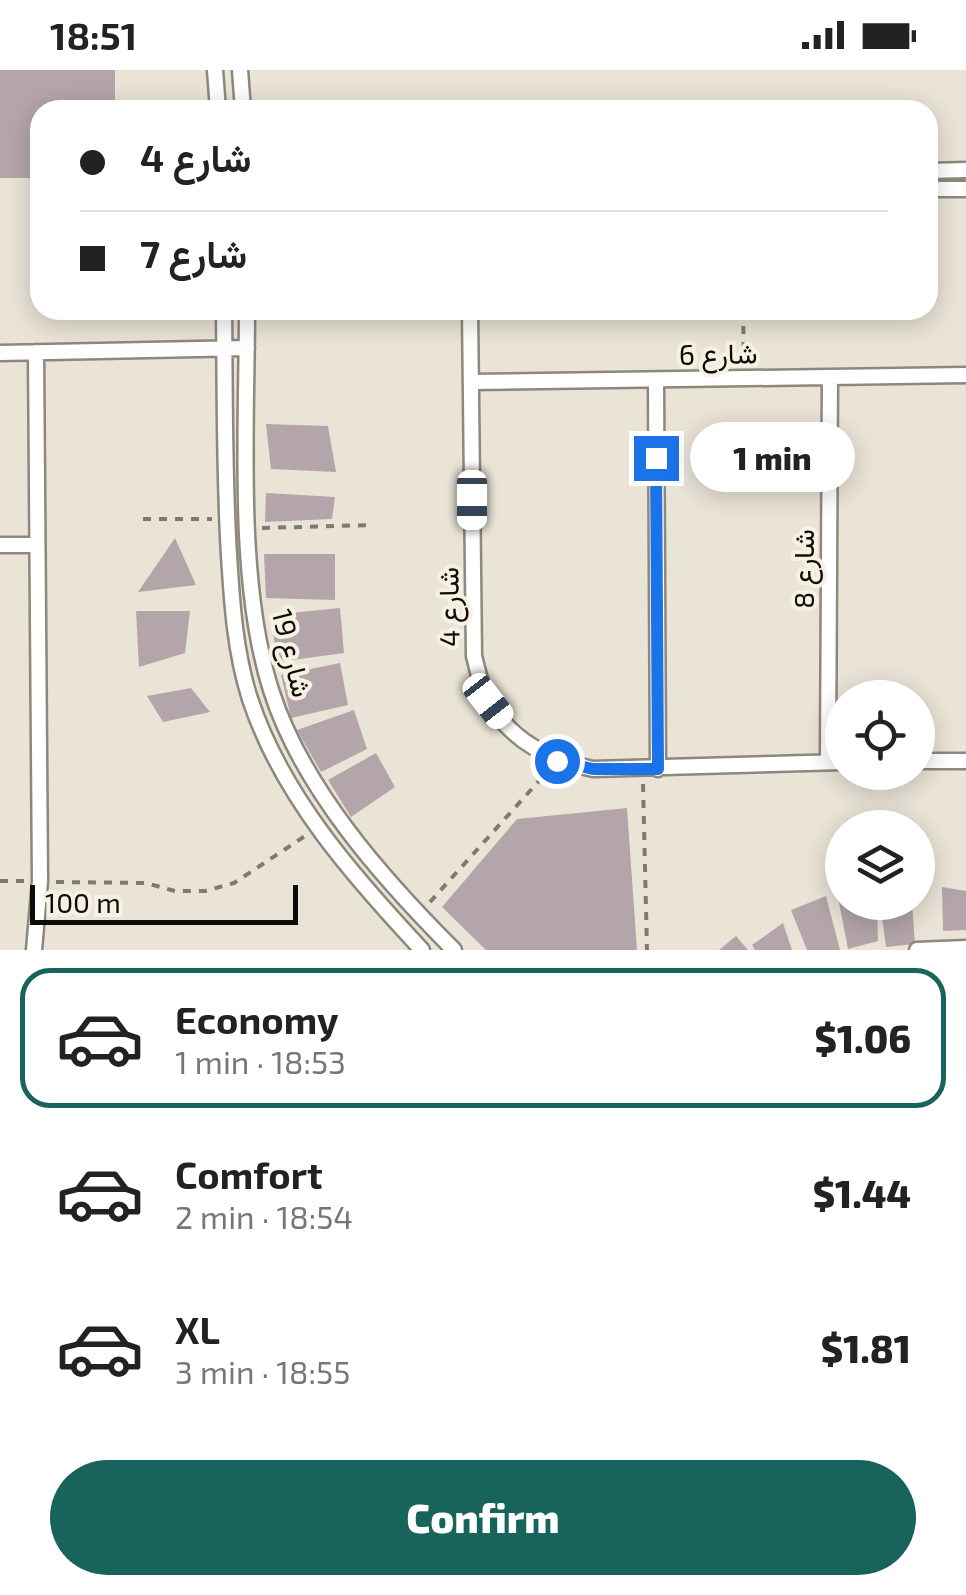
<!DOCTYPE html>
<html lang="en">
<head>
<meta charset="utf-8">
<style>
  :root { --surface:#fff; --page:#f2f2f2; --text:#222; --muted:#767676; --line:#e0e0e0; --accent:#18635c }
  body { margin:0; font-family:"Exo 2",Vazirmatn,sans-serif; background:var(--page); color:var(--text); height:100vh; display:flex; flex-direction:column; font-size:38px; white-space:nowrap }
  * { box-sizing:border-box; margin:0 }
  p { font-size:32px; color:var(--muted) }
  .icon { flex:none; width:55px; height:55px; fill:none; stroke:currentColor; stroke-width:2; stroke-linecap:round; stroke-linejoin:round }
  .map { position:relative; height:880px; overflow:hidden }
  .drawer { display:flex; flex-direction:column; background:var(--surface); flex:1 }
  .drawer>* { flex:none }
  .guide { position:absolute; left:30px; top:30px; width:908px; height:220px; border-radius:30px; box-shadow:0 5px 25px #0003; display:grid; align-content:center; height:220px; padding:0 50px; background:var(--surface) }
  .tools { position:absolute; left:825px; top:610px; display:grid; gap:20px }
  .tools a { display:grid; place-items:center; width:110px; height:110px; border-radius:50%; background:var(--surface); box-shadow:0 5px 25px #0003; font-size:50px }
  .scale { position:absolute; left:30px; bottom:25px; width:268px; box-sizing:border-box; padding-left:10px; border:5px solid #0e0c08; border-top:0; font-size:28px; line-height:35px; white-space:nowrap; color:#0e0c08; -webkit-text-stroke:8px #f7f1e4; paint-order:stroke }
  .end { position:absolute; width:45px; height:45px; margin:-22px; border:12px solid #1a73e8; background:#fff; box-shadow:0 0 0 5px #fff }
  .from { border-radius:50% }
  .bubble { position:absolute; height:70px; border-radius:35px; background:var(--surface); box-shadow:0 5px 25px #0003; font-size:32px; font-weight:800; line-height:70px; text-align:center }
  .car { position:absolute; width:30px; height:60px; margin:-30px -15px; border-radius:12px; box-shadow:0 0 8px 2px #0007; background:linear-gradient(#fff 24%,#345 0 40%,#fff 0 76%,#345 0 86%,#fff 0) }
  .guide b { display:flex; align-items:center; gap:35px; height:95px; font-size:38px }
  .guide b+b { border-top:2px solid var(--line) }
  .guide i { width:25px; height:25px; background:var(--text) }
  ul { padding:18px 0 0; list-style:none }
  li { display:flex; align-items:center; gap:30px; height:140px; margin:0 20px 15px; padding:0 30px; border:5px solid transparent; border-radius:30px }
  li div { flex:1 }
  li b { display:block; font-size:38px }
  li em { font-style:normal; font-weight:800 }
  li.active { border-color:var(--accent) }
  li>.icon { width:90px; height:90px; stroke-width:1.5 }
  .cta { display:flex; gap:20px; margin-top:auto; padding:20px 50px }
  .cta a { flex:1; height:115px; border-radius:60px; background:var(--accent); color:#fff; font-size:40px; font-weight:800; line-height:115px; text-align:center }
  .status { display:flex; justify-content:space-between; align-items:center; height:70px; padding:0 50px; background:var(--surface); direction:ltr }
  .status svg { height:28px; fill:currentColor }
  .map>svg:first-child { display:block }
  .building { fill:#b4a5aa }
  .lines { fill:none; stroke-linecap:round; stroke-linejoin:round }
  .street-casing { stroke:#8e887c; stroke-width:19 }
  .path { stroke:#7e7a72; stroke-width:4; stroke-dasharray:8 8; stroke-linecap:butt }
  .street { stroke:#fff; stroke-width:14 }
  .route { stroke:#1a73e8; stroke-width:12 }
  .labels { text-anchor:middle; stroke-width:8; stroke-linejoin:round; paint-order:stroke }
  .street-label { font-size:28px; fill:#0e0c08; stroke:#f7f1e4 }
</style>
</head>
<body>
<div class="status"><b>18:51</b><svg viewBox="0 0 49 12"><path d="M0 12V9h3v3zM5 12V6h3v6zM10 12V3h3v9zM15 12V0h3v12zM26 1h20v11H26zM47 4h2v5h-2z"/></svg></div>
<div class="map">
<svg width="966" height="880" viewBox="0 0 966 880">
  <rect width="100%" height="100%" fill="#eae4d7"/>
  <path class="building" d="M0 0H115V40H40V108H0Z
    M266 354 328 356 336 402 271 399Z
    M266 423 335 427 332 449 265 452Z
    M175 468 196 515 138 522Z
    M264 484H335V530L266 528Z
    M340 538 344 583 278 592 270 545Z
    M136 541H190L185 583 139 597Z
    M340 593 348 635 291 648 281 605Z
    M191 618 210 642 163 652 147 626Z
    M354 640 367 679 321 702 297 660Z
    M376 683 395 717 351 747 328 710Z
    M627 738 637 880H486L442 837 517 749Z
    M942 817 966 821V860L943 861Z
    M837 822H842V832H877L878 871 848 879Z
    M826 826 840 880H807L791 840Z
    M880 832H912L915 874 886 877Z
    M783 853 792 880H755L752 875Z
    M736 866 748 880H719Z"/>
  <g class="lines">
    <defs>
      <path id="street" d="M215 0 218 40
        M240 0 243 40
        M928 101 966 100
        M928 119H966
        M224 240C225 322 224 404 229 485 232 534 235 582 250 629 282 726 353 806 422 880
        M247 240C247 356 236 510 271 620 302 718 383 809 454 880
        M470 240 474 586C478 601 481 619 489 632 512 672 550 690 593 699L842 692
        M0 283 247 278
        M656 310 658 699
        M471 312 966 305
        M0 475H37
        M918 691H966
        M828 692 830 307
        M34 880 40 811 36 282
        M917 880 966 878"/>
    </defs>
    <use href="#street" class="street-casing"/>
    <path class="path" d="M743 240 744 295
      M143 449H212
      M262 458 372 455
      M643 714 647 880
      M0 811H26
      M56 812 146 813 175 821H205L234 813 305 766
      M430 832 547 702"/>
    <use href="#street" class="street"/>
  </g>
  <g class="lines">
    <path class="route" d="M557 691 593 699H658L656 388"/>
  </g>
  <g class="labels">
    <g class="street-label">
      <text transform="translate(718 284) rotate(-1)" y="10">شارع 6</text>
      <text transform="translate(804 499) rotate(-90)" y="10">شارع 8</text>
      <text transform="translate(449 537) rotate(-91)" y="10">شارع 4</text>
      <text transform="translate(292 583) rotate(76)" y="10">شارع 19</text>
    </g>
  </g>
</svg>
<div class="tools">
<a><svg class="icon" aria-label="locate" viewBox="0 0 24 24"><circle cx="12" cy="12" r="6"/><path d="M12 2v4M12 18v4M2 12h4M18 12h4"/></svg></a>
<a><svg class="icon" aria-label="layers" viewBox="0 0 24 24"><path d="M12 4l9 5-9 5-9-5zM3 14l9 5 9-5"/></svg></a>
</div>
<div class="scale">100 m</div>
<i class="end from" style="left:557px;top:691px"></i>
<i class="end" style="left:656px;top:388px"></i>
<div class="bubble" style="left:690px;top:352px;width:165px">1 min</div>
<i class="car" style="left:472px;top:430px;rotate:180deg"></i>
<i class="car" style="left:488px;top:631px;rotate:142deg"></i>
<div class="guide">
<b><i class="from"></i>شارع 4</b>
<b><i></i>شارع 7</b>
</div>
</div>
<section class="drawer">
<ul>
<li class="active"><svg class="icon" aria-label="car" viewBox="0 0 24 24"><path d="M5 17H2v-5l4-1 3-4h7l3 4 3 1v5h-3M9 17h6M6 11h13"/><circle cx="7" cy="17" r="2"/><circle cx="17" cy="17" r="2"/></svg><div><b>Economy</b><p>1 min · 18:53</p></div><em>$1.06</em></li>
<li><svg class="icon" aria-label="car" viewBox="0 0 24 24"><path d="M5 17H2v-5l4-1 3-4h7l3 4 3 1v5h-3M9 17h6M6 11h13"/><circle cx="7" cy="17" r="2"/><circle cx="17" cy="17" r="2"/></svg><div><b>Comfort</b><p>2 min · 18:54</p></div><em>$1.44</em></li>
<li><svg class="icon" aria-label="car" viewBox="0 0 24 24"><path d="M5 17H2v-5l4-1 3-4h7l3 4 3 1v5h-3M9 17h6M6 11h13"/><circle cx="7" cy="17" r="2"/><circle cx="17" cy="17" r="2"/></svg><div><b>XL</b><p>3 min · 18:55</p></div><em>$1.81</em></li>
</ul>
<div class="cta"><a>Confirm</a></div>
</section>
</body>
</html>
